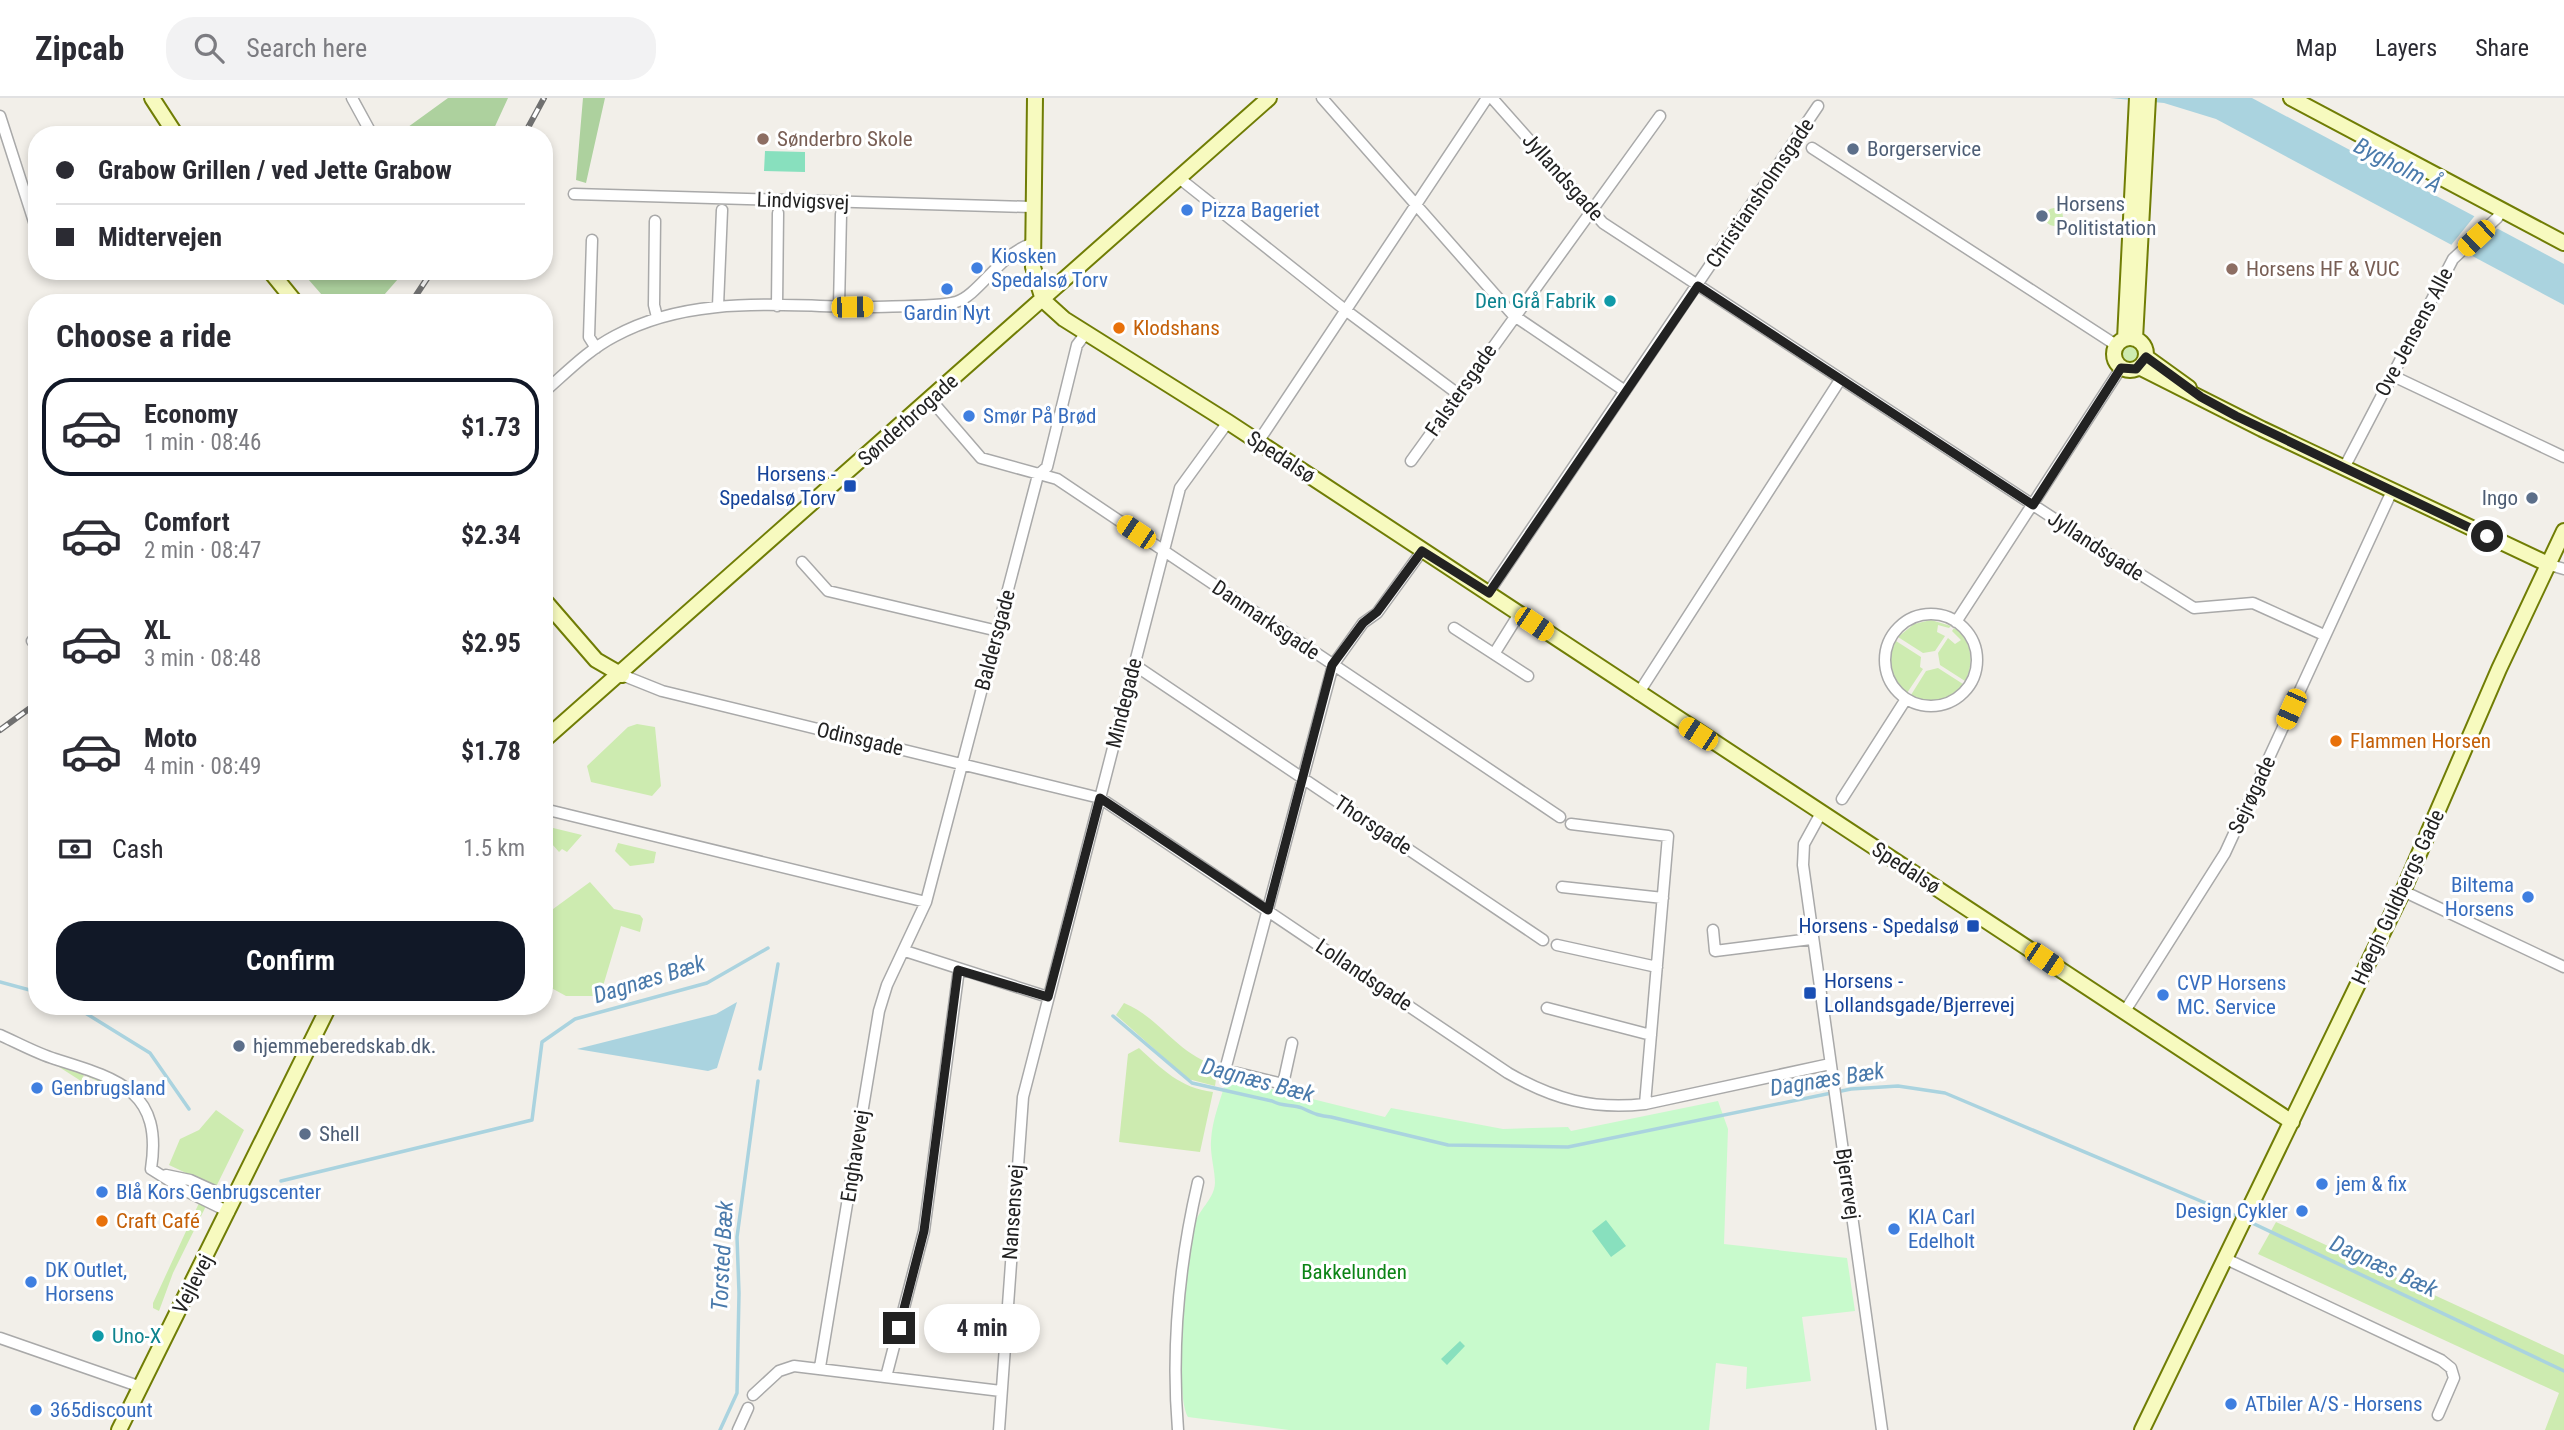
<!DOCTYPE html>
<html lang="en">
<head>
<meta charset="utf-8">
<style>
  :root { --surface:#fff; --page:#f2f2f3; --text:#2b2b33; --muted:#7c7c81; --line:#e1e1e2; --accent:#111827 }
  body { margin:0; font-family:"Roboto Condensed",sans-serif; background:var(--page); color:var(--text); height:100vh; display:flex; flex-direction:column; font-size:26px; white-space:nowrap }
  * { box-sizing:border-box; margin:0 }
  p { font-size:23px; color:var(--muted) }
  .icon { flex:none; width:38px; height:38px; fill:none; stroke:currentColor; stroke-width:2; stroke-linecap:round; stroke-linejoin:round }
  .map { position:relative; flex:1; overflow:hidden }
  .side { position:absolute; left:28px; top:196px; width:525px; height:721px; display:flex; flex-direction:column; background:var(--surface); border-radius:28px; box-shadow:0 4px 10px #0003 }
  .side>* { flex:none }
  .top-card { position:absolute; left:28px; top:28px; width:525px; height:154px; border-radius:28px; box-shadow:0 4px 10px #0003; display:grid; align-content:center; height:154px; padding:0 28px; background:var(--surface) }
  .end { position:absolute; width:32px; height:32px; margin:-16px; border:9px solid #222; background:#fff; box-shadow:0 0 0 4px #fff }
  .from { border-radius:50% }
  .bubble { position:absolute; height:49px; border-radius:24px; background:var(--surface); box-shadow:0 4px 10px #0003; font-size:23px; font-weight:700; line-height:49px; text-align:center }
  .car { position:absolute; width:21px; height:42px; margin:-21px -10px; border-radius:9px; box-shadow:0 0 5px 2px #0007; background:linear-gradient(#f5c518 24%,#345 0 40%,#f5c518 0 76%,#345 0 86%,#f5c518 0) }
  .top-card b { display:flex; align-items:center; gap:24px; height:66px; font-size:26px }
  .top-card b+b { border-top:2px solid var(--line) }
  .top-card i { width:18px; height:18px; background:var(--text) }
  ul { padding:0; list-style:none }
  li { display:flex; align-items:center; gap:21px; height:98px; margin:0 14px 10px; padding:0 14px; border:4px solid transparent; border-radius:28px }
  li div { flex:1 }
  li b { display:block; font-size:26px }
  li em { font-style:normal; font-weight:700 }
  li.current { border-color:var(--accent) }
  li>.icon { width:63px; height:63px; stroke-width:1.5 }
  h2 { padding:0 28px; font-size:32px; line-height:84px }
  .pay { display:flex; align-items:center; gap:18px; height:77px; padding:0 28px; font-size:26px }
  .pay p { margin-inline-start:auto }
  .primary-button { display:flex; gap:14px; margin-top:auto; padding:14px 28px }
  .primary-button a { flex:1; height:80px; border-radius:28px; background:var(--accent); color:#fff; font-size:28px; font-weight:700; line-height:80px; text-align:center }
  header { display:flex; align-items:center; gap:42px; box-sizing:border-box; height:98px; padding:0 35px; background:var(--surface); border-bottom:2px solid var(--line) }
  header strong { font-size:33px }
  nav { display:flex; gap:38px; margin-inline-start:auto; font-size:24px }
  .search { width:490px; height:63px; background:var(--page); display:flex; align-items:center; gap:18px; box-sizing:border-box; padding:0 24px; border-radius:28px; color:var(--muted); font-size:26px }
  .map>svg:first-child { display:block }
  .grass { fill:#cdebb0 }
  .forest { fill:#add19e }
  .park { fill:#c8facc }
  .pitch { fill:#88e0be }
  .water { fill:#aad3df }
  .pier { fill:#f2efe9 }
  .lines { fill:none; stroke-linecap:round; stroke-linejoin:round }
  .stream { stroke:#aad3df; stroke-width:3.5 }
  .street-casing { stroke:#a9a9a9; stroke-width:13 }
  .secondary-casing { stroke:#707d05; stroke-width:18 }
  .street { stroke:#fff; stroke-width:10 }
  .secondary { stroke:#f7fabf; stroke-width:14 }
  .rail-casing { stroke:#707070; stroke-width:6 }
  .rail { stroke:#fff; stroke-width:3.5; stroke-dasharray:10; stroke-linecap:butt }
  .route { stroke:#222; stroke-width:9 }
  .education-dot { fill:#8d6e63; stroke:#fff; stroke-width:2.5 }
  .service-dot { fill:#5c6f8a; stroke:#fff; stroke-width:2.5 }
  .shop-dot { fill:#3f7fe0; stroke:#fff; stroke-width:2.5 }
  .culture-dot { fill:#0f9aa8; stroke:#fff; stroke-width:2.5 }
  .food-dot { fill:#e8710a; stroke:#fff; stroke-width:2.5 }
  .transit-dot { fill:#1a4fb4; stroke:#fff; stroke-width:2.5 }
  .labels { text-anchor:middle; stroke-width:6; stroke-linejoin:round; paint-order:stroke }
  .education-label { font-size:21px; fill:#785e54; stroke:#fff; text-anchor:start }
  .service-label { font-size:21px; fill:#4e5e75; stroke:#fff; text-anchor:start }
  .street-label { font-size:21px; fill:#222; stroke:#fff }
  .shop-label { font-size:21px; fill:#366cbe; stroke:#fff; text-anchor:start }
  .culture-label { font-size:21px; fill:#0d838f; stroke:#fff; text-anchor:end }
  .food-label { font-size:21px; fill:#c56008; stroke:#fff; text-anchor:start }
  .transit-label { font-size:21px; fill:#164399; stroke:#fff; text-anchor:end }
  .park-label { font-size:21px; fill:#0c8416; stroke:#fff }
  .water-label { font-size:23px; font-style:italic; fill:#4a7aab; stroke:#fff }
</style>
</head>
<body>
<header>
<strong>Zipcab</strong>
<div class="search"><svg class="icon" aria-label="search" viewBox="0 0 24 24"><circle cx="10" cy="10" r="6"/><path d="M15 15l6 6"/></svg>Search here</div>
<nav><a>Map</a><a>Layers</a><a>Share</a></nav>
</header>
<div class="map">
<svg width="2564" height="1332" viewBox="0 0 2564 1332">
  <rect width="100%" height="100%" fill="#f2efe9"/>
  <path class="grass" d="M2045 119a9 9 0 1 1 18 0a9 9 0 1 1-18 0Z
    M2121 256a9 9 0 1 1 18 0a9 9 0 1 1-18 0Z
    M1931 522 1951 528 1949 530 1938 527 1937 534 1945 538 1935 553 1923 555 1898 539 1914 526Z
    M1954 530C1972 541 1975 566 1965 583L1940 567 1938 555 1948 540 1955 546 1961 542 1952 533Z
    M1896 543 1921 559 1920 569 1923 571 1907 595C1891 584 1885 560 1896 543Z
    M1938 570 1963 586C1953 603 1927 608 1911 597L1926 573Z
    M637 626 655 629 661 688 652 698 591 684 587 668 628 629Z
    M545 728 582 737 567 754 562 751 559 754 544 737Z
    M618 745 656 754 654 765 630 768 615 753Z
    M590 784 614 811 640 817 643 821 640 834 621 828 600 898H566L544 886V810L549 814Z
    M1124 905C1162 921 1176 956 1218 968L1215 988 1188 981 1116 917Z
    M1139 950C1162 971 1180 990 1213 994L1200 1054 1119 1044 1128 956Z
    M56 967 75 971 129 997 84 977 81 983Z
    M216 1012 244 1032 216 1089 169 1067 180 1041 199 1032Z
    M199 1105 206 1108 173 1175 159 1213 153 1210V1205Z
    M2276 1124 2564 1257V1332H2545L2559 1295 2258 1156Z"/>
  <path class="forest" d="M448 0H508L491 37H397Z
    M583 0H605L586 85 576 82Z
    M301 173H405L377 205H329Z"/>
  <path class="park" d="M1227 980 1385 1019 1391 1010 1503 1031 1568 1029 1571 1033 1718 1003 1728 1031 1724 1146 1847 1160 1855 1213 1802 1219 1811 1283 1746 1291 1747 1269 1716 1265 1709 1332H1289L1188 1319C1173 1294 1187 1154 1196 1123 1201 1109 1214 1101 1215 1085 1215 1072 1210 1057 1211 1043 1212 1022 1221 1000 1227 980Z"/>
  <path class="pitch" d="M765 53 805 54V74L764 73Z
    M1606 1122 1626 1148 1611 1159 1592 1133Z
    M1460 1243 1465 1248 1447 1267 1441 1261Z"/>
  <path class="water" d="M2110 0H2252L2564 166V207L2216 21 2164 5Z
    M737 904 717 970 708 973 577 951 716 916Z"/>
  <path class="pier" d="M2477 115 2501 128 2462 159 2448 151Z"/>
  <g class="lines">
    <path class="stream" d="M0 884 37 894
      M74 908 150 955 189 1011
      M1113 918 1192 985 1272 1003C1283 1009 1292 1006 1302 1010 1313 1015 1318 1018 1331 1019L1448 1047 1568 1049 1851 991 1898 988 1945 995 2241 1120
      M760 971 778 866
      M281 1083 532 1022 542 944 575 921 707 885 768 850
      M2248 1123 2564 1273
      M720 1332 737 1295 739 1195 737 1139 758 983"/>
    <defs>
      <path id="street" d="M352 0 370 33
        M1322 0 1513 217 1625 293
        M1492 0 1603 125 2111 458 2194 510 2253 505 2324 537
        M0 18 37 133
        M1812 50 2116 247
        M1179 80 1344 211 1458 296
        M574 96 1031 109
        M655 123 654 207 657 219
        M592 142 589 239 596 250
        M56 173 57 175
        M718 208 722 112
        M777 208 778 115
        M839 209 841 116
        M2391 277 2564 359
        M544 294C567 274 588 252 615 238 694 195 785 209 871 209 890 208 940 209 956 204 978 198 1000 156 1031 146
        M931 302 981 360 1057 381 1560 719
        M1258 344 1487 0
        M1411 363 1660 18
        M2344 370 2453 161 2497 120 2502 112
        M802 464 828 493 998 533
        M2550 467 2564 471
        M1488 495 1818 8
        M1885 562a46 46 0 1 1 92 0a46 46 0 1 1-92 0Z
        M1956 524 2121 270
        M1454 530 1528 578
        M32 543 37 538
        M1494 556 1519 516
        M1133 566 1543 842
        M622 577 662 593 1100 700 1508 975C1553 1001 1593 1012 1645 1006L1830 966
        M1638 596 1840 282
        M1842 701 1906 601
        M544 711 926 804
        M1821 715 1804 746 1803 767 1882 1332
        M1571 726 1668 738 1645 1006
        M1562 789 1663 800
        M2403 793 2564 869
        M1713 832 1715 853 1811 841
        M1557 847 1657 869
        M905 853 1048 899
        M1547 910 1651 937
        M2125 913 2225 755 2392 393
        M0 937C18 945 36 955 55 961 119 981 163 993 151 1071L186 1093 229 1114
        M1292 945 1283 986 1225 972 1333 567 1363 525 1377 515 1422 453
        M166 1077 190 1082 234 1102
        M2224 1160 2441 1262 2451 1270 2454 1280 2438 1317
        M0 1240 141 1289
        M820 1269 879 913 887 887 926 804 1038 377 1047 369 1077 247 1086 235
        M886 1279 924 1133 959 871
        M753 1297 779 1273 794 1268 1001 1293
        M738 1332 748 1310
        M999 1332 1023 999 1180 390 1228 324
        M1178 1332C1171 1248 1179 1166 1198 1084"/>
      <path id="secondary" d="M152 0 176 37
        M1035 0 1033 169 1043 202 1064 221 1228 324 2292 1024
        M2291 0 2564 145
        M270 173 296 205
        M2114 256a16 16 0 1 1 32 0a16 16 0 1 1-32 0Z
        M2125 241 2137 0
        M2135 241 2148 0
        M2146 259 2189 290
        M2139 269 2262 331 2550 467
        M544 502 596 562 622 577
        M544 642 1269 0
        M119 1332 329 908
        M2142 1332 2403 793 2499 571 2564 433"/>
    </defs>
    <use href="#street" class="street-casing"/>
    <use href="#secondary" class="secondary-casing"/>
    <use href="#street" class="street"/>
    <use href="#secondary" class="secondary"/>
    <defs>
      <path id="rail" d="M524 37 544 0
        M411 205 432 173
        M0 632 37 605"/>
    </defs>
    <use href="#rail" class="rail-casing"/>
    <use href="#rail" class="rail"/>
  </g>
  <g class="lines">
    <path class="route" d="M899 1230 924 1133 958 872 1048 899 1100 700 1268 812 1332 567 1363 525 1377 514 1422 453 1489 495 1698 188 2033 407 2121 270 2136 271 2146 259 2201 299 2236 318 2487 438"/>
  </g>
  <g class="education-dot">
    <circle cx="763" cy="41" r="7"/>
    <circle cx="2232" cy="171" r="7"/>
  </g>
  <g class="service-dot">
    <circle cx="1853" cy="51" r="7"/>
    <circle cx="2042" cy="118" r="7"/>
    <circle cx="2532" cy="400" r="7"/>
    <circle cx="239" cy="948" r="7"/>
    <circle cx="305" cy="1036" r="7"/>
  </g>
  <g class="shop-dot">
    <circle cx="1187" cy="112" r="7"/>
    <circle cx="977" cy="170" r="7"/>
    <circle cx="947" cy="191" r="7"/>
    <circle cx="969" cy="318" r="7"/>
    <circle cx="2528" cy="799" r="7"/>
    <circle cx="2163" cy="897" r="7"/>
    <circle cx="37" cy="990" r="7"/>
    <circle cx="2322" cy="1086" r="7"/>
    <circle cx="102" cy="1094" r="7"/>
    <circle cx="2302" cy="1113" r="7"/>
    <circle cx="1894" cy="1131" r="7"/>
    <circle cx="31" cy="1184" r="7"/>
    <circle cx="2231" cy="1306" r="7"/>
    <circle cx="36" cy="1312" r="7"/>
  </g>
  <g class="culture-dot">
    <circle cx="1610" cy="203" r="7"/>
    <circle cx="98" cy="1238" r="7"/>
  </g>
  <g class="food-dot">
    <circle cx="1119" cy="230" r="7"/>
    <circle cx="2336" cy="643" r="7"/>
    <circle cx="102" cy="1123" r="7"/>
  </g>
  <g class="transit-dot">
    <rect x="843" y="381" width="14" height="14" rx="3.5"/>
    <rect x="1966" y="821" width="14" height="14" rx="3.5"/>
    <rect x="1803" y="888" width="14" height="14" rx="3.5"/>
  </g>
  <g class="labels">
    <g class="education-label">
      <text x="777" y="48">Sønderbro Skole</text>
      <text x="2246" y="178">Horsens HF &amp; VUC</text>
    </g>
    <g class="service-label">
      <text x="1867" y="58">Borgerservice</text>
      <text x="2056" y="113">Horsens<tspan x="2056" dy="24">Politistation</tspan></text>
      <text x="2518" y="407" text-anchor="end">Ingo</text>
      <text x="253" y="955">hjemmeberedskab.dk.</text>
      <text x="319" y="1043">Shell</text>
    </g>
    <g class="street-label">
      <text transform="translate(1563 79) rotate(48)" y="7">Jyllandsgade</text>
      <text transform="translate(1760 95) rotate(-56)" y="7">Christiansholmsgade</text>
      <text transform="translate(803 103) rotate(2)" y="7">Lindvigsvej</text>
      <text transform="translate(2414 234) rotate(-62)" y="7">Ove Jensens Alle</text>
      <text transform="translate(1461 292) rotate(-55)" y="7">Falstersgade</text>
      <text transform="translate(908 322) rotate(-42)" y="7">Sønderbrogade</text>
      <text transform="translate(1281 359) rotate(33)" y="7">Spedalsø</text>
      <text transform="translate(2096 448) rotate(33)" y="7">Jyllandsgade</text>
      <text transform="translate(1266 522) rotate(34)" y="7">Danmarksgade</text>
      <text transform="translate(995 542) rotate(-75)" y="7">Baldersgade</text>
      <text transform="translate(1124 605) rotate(-76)" y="7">Mindegade</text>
      <text transform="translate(860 641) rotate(13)" y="7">Odinsgade</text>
      <text transform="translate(2252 697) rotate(-65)" y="7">Sejrøgade</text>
      <text transform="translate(1373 727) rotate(34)" y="7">Thorsgade</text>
      <text transform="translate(1906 770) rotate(33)" y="7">Spedalsø</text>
      <text transform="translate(2398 799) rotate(-65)" y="7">Høegh Guldbergs Gade</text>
      <text transform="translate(1364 877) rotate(34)" y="7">Lollandsgade</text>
      <text transform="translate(855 1058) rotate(-81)" y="7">Enghavevej</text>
      <text transform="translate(1848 1086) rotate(82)" y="7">Bjerrevej</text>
      <text transform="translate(1013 1114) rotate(-86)" y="7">Nansensvej</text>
      <text transform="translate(193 1186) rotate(-63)" y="7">Vejlevej</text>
    </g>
    <g class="shop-label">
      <text x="1201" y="119">Pizza Bageriet</text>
      <text x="991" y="165">Kiosken<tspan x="991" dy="24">Spedalsø Torv</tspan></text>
      <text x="947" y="222" text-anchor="middle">Gardin Nyt</text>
      <text x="983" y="325">Smør På Brød</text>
      <text x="2514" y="794" text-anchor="end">Biltema<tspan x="2514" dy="24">Horsens</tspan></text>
      <text x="2177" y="892">CVP Horsens<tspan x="2177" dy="24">MC. Service</tspan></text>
      <text x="51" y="997">Genbrugsland</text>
      <text x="2336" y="1093">jem &amp; fix</text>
      <text x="116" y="1101">Blå Kors Genbrugscenter</text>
      <text x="2288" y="1120" text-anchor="end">Design Cykler</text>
      <text x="1908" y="1126">KIA Carl<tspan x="1908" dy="24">Edelholt</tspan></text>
      <text x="45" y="1179">DK Outlet,<tspan x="45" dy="24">Horsens</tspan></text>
      <text x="2245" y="1313">ATbiler A/S - Horsens</text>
      <text x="50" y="1319">365discount</text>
    </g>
    <g class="culture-label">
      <text x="1596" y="210">Den Grå Fabrik</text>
      <text x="112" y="1245" text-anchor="start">Uno-X</text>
    </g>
    <g class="food-label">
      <text x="1133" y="237">Klodshans</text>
      <text x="2350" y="650">Flammen Horsen</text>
      <text x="116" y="1130">Craft Café</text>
    </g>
    <g class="transit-label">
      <text x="836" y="383">Horsens -<tspan x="836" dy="24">Spedalsø Torv</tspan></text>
      <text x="1959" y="835">Horsens - Spedalsø</text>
      <text x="1824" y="890" text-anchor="start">Horsens -<tspan x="1824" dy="24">Lollandsgade/Bjerrevej</tspan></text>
    </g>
    <g class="park-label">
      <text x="1354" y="1181">Bakkelunden</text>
    </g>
    <g class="water-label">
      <text transform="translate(2398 67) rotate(27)" y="8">Bygholm Å</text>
      <text transform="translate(649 881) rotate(-17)" y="8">Dagnæs Bæk</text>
      <text transform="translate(1827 981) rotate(-9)" y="8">Dagnæs Bæk</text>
      <text transform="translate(1258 982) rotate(15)" y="8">Dagnæs Bæk</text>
      <text transform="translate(722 1158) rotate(-87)" y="8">Torsted Bæk</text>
      <text transform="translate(2384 1168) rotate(25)" y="8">Dagnæs Bæk</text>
    </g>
  </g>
</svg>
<i class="end from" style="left:2487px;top:438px"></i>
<i class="end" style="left:899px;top:1230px"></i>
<div class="bubble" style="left:924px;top:1206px;width:116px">4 min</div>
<i class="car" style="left:2476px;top:140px;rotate:227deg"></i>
<i class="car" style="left:852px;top:209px;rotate:89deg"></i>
<i class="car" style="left:1136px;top:434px;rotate:304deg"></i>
<i class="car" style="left:1534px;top:526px;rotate:124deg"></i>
<i class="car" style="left:2291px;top:611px;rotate:204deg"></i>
<i class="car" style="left:1698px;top:636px;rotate:303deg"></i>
<i class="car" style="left:2044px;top:861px;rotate:124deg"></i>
<div class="top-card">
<b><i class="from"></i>Grabow Grillen / ved Jette Grabow</b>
<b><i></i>Midtervejen</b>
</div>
<section class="side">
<h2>Choose a ride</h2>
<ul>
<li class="current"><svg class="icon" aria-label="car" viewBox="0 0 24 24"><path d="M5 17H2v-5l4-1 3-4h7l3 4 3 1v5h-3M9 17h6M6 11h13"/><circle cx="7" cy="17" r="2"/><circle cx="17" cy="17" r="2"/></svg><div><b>Economy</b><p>1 min · 08:46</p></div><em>$1.73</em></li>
<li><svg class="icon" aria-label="car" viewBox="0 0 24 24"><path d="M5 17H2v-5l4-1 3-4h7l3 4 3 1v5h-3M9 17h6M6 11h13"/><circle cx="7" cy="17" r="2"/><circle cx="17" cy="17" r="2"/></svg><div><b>Comfort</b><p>2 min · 08:47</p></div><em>$2.34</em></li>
<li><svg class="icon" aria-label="car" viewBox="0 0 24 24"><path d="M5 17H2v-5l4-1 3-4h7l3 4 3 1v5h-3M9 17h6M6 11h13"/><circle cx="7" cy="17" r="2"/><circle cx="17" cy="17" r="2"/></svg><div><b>XL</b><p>3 min · 08:48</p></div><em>$2.95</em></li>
<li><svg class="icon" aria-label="car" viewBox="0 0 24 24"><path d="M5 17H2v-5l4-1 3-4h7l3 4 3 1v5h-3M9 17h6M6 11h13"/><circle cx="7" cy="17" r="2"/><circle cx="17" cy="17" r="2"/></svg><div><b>Moto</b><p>4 min · 08:49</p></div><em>$1.78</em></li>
</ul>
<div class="pay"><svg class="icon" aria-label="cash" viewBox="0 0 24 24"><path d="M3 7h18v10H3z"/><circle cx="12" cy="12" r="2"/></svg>Cash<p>1.5 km</p></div>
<div class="primary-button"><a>Confirm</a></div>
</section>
</div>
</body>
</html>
